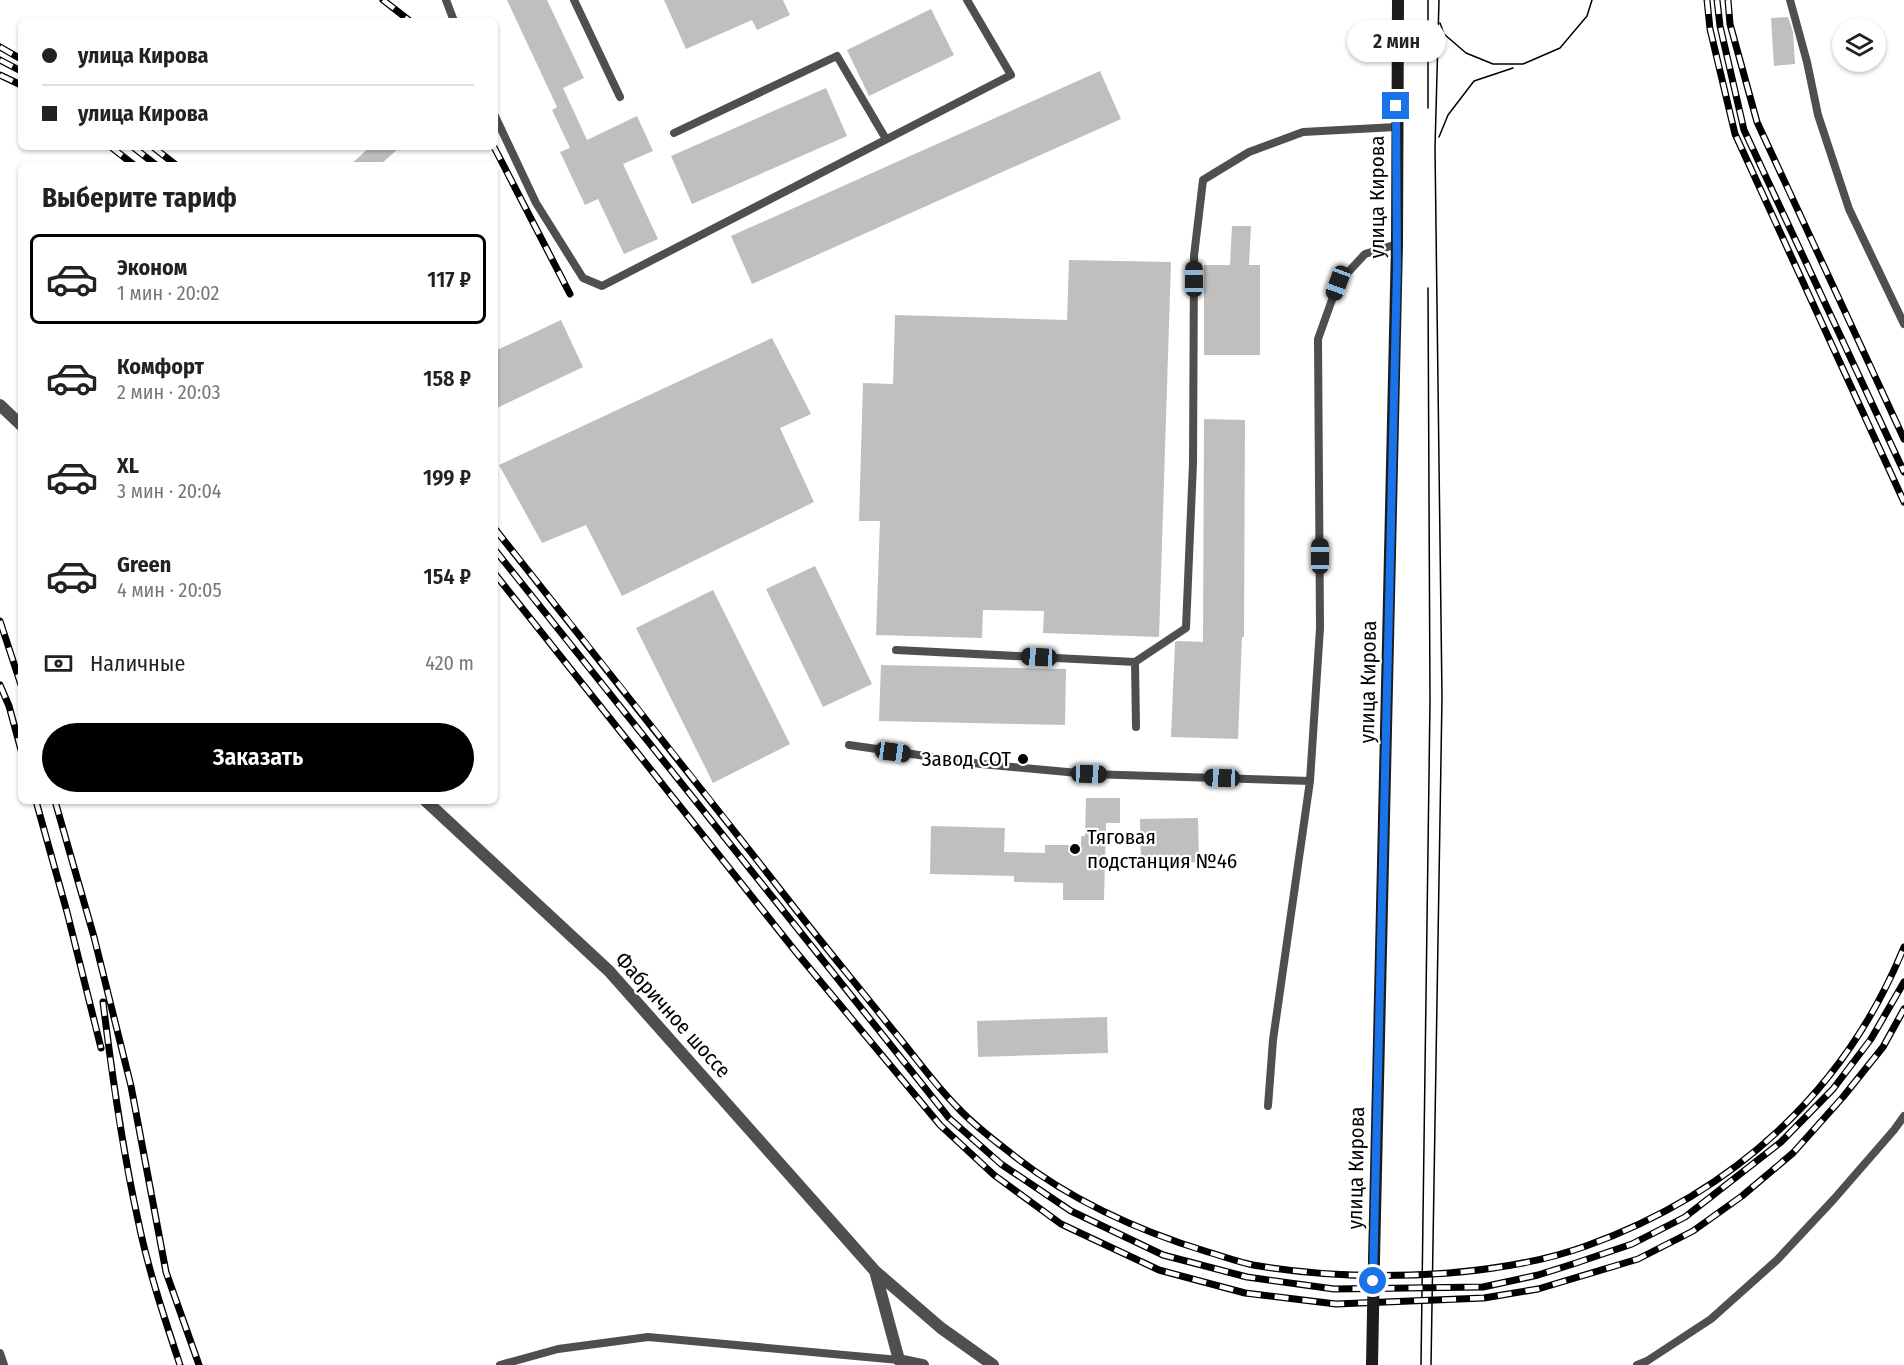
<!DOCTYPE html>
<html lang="ru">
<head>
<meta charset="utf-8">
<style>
  :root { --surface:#fff; --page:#f2f2f2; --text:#222; --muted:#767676; --line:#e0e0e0; --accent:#000 }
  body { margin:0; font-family:"Fira Sans Condensed",sans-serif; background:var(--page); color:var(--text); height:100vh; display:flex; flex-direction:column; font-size:22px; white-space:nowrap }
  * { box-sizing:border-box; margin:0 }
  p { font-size:20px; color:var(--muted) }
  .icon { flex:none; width:33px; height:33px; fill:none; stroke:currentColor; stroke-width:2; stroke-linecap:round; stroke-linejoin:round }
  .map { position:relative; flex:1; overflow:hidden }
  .sheet { position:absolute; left:18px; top:162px; width:480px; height:642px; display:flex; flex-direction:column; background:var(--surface); border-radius:9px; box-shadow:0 2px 4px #0004 }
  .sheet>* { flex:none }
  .hud { position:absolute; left:18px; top:18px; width:480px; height:132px; border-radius:9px; box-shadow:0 2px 4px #0004; display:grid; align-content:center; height:132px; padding:0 24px; background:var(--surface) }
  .controls { position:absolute; left:1832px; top:18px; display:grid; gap:12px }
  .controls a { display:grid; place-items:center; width:54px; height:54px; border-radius:50%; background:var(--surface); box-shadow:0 2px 4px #0004; font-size:30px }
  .end { position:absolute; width:27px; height:27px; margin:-14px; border:8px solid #1a73e8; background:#fff; box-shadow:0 0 0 3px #fff }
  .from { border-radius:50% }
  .bubble { position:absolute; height:42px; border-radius:21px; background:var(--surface); box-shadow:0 2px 4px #0004; font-size:20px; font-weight:600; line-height:42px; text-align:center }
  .car { position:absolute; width:18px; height:36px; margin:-18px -9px; border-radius:8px; box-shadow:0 0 4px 2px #0007; background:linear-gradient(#222 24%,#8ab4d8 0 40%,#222 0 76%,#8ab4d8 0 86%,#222 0) }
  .hud b { display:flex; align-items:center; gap:21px; height:57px; font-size:22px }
  .hud b+b { border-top:2px solid var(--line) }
  .hud i { width:15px; height:15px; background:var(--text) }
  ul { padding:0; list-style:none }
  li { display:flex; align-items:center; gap:18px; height:90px; margin:0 12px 9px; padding:0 12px; border:3px solid transparent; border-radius:9px }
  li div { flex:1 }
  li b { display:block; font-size:22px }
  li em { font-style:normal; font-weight:600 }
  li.selected { border-color:var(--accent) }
  li>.icon { width:54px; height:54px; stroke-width:1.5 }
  h2 { padding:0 24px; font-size:27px; line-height:72px }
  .pay { display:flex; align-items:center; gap:15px; height:66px; padding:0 24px; font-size:22px }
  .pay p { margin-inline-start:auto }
  .cta { display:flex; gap:12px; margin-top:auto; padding:12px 24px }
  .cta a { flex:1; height:69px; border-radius:36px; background:var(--accent); color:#fff; font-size:24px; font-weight:600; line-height:69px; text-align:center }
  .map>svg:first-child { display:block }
  .building { fill:#bfbfbf }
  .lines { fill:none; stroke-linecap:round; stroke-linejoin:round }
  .service { stroke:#4f4f4f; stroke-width:8 }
  .minor { stroke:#4f4f4f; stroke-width:12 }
  .secondary { stroke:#1c1c1c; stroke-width:12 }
  .tram { stroke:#000; stroke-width:1.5 }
  .rail-casing { stroke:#000; stroke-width:7 }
  .rail { stroke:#fff; stroke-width:4.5; stroke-dasharray:14; stroke-linecap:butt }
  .secondary-bridge { stroke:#1c1c1c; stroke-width:12 }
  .route { stroke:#1a73e8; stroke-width:8 }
  .poi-dot { fill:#000; stroke:#fff; stroke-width:2 }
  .labels { text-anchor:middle; stroke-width:4.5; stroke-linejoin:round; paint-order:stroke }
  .street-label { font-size:21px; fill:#000; stroke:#fff }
  .poi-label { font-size:21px; fill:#000; stroke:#fff; text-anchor:end }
</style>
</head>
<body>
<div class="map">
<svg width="1904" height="1365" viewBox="0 0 1904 1365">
  <rect width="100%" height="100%" fill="#fff"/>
  <path class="building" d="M507 0H547L584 78 563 88 587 140 637 116 653 151 623 164 658 239 624 254 598 199 585 205 560 152 570 148 552 110 557 107Z
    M664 0H783L790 15 757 30 752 20 686 49Z
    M931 9 954 55 869 96 847 50Z
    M1788 17 1793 32 1795 64 1774 66 1771 18Z
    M1100 71 1121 119 752 284 731 236Z
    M826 88 847 136 692 204 671 156Z
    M370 147H400L380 165H350Z
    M1232 226H1251L1249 265H1260V355H1204V265H1230Z
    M1069 260 1171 262 1159 637 1043 633 1044 611 983 610 982 638 876 635 880 521H859L863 383 893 384 895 315 1067 320Z
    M561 320 583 367 495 409V351Z
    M772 338 811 414 780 428 814 502 622 596 586 525 542 543 499 465Z
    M1204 419 1245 420 1244 637H1242L1238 739 1171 737 1175 642 1178 641 1203 642Z
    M815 566 872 684 823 707 766 589Z
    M713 590 790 744 713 783 636 628Z
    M881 665 1066 669 1065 725 879 721Z
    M1086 798H1120V823H1106L1104 900H1063V883L1014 882V876L930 874 931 826 1005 828 1004 852 1045 853V845H1081V836H1085Z
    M1198 818 1199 862 1141 863 1140 819Z
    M1107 1017 1108 1053 978 1057 977 1021Z"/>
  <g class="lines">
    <path class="service" d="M446 0 454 21
      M574 0 620 97
      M1790 0 1807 62 1818 115 1849 209 1904 324
      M495 116 536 203 583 278 602 286 1011 75 967 0
      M674 133 837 56 886 139
      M896 650 1135 662 1186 628 1193 463 1194 256 1203 180 1249 152 1303 132 1396 127
      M1135 662 1136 727
      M849 745 981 764 1089 774 1310 781
      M1268 1106 1273 1040 1310 781 1320 628 1318 339 1338 283 1365 254 1397 244
      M0 1353 4 1365
      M500 1365 558 1349 648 1337 899 1360
      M1637 1365 1647 1361 1711 1319 1777 1260 1834 1199 1894 1130 1904 1116"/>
    <path class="minor" d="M0 405 21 425
      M426 801 609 971 875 1271 899 1360 923 1365
      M875 1271 941 1328 993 1365"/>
    <path class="secondary" d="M1374 1260 1397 244 1398 0"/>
    <path class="tram" d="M1440 23 1444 34 1466 53 1493 64H1523L1560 48 1587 16 1592 0
      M1428 108V0
      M1439 137 1448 115 1474 81 1513 68
      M1421 1365 1430 701 1428 288
      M1431 1365 1442 697 1435 148 1439 0"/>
    <defs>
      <path id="rail" d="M383 0 410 21
        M1707 0 1710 29 1735 134 1904 502
        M1717 0 1720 26 1744 130 1904 472
        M1728 0 1730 24 1757 122 1904 439
        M0 47 21 59
        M0 60 21 71
        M0 75 21 85
        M111 147 134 165
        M133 147 156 165
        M153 147 176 165
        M494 147 570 294
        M495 529C593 652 690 774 786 897 821 942 857 985 892 1029 914 1055 934 1084 958 1108 973 1124 991 1138 1008 1151 1066 1198 1136 1230 1208 1252 1222 1256 1238 1262 1253 1265 1318 1276 1383 1278 1449 1273 1496 1269 1542 1262 1586 1246 1733 1193 1845 1092 1904 947
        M495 550 949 1118 1001 1164 1071 1211 1163 1255 1247 1277 1334 1289 1483 1287 1538 1275 1576 1263 1632 1244 1685 1217 1781 1142 1833 1089 1871 1039 1904 982
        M495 574 796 952 940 1125 994 1175 1061 1224 1159 1270 1245 1293 1336 1304 1484 1298 1538 1289 1638 1259 1693 1231 1742 1196 1793 1153 1843 1097 1883 1047 1904 1009
        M0 621 21 685
        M0 685 9 706 21 750
        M36 801 67 912 101 1048
        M55 801 94 937 131 1086 166 1272 199 1365
        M103 1002C112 1075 122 1148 138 1220 148 1269 164 1317 180 1365"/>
    </defs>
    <use href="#rail" class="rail-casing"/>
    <use href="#rail" class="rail"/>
    <path class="secondary-bridge" d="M1372 1365 1374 1260"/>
  </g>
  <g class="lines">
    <path class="route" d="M1373 1281 1397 268 1396 106"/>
  </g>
  <g class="poi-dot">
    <circle cx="1023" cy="759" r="6"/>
    <circle cx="1075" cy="849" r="6"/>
  </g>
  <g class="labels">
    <g class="street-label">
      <text transform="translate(1377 197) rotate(-90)" y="7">улица Кирова</text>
      <text transform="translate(1368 682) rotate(-89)" y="7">улица Кирова</text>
      <text transform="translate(673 1015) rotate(48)" y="7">Фабричное шоссе</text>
      <text transform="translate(1356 1168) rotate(-89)" y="7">улица Кирова</text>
    </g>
    <g class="poi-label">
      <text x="1011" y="766">Завод СОТ</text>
      <text x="1087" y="844" text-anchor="start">Тяговая<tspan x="1087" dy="24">подстанция №46</tspan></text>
    </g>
  </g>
</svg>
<div class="controls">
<a><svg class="icon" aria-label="layers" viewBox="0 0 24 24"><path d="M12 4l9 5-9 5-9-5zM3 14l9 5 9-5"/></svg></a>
</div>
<i class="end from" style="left:1373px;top:1281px"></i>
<i class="end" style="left:1396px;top:106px"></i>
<div class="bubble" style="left:1347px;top:20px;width:99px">2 мин</div>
<i class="car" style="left:1194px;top:279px;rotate:0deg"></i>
<i class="car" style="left:1338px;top:283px;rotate:200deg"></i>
<i class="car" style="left:1320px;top:556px;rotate:0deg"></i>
<i class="car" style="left:1039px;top:657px;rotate:273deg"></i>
<i class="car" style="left:893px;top:752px;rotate:98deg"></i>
<i class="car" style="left:1089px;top:774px;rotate:92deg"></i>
<i class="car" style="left:1222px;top:778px;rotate:272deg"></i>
<div class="hud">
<b><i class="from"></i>улица Кирова</b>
<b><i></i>улица Кирова</b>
</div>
<section class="sheet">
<h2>Выберите тариф</h2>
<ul>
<li class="selected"><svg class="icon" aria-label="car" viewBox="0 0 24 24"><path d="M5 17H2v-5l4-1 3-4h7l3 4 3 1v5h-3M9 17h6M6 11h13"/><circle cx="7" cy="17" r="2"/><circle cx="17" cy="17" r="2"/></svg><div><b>Эконом</b><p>1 мин · 20:02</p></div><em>117 ₽</em></li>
<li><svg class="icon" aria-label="car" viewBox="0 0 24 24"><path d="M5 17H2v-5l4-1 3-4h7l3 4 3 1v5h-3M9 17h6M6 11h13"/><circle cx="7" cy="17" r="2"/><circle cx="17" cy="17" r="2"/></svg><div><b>Комфорт</b><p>2 мин · 20:03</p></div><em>158 ₽</em></li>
<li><svg class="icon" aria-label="car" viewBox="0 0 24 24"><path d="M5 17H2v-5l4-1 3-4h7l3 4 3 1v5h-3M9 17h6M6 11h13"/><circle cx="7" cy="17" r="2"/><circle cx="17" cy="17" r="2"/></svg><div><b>XL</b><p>3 мин · 20:04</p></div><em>199 ₽</em></li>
<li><svg class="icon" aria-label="car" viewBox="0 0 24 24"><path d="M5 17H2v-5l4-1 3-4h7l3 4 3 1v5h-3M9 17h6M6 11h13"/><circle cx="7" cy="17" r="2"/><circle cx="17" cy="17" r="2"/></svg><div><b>Green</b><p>4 мин · 20:05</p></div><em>154 ₽</em></li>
</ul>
<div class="pay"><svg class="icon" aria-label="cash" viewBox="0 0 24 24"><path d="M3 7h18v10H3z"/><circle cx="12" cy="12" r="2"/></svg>Наличные<p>420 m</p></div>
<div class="cta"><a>Заказать</a></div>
</section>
</div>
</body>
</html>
